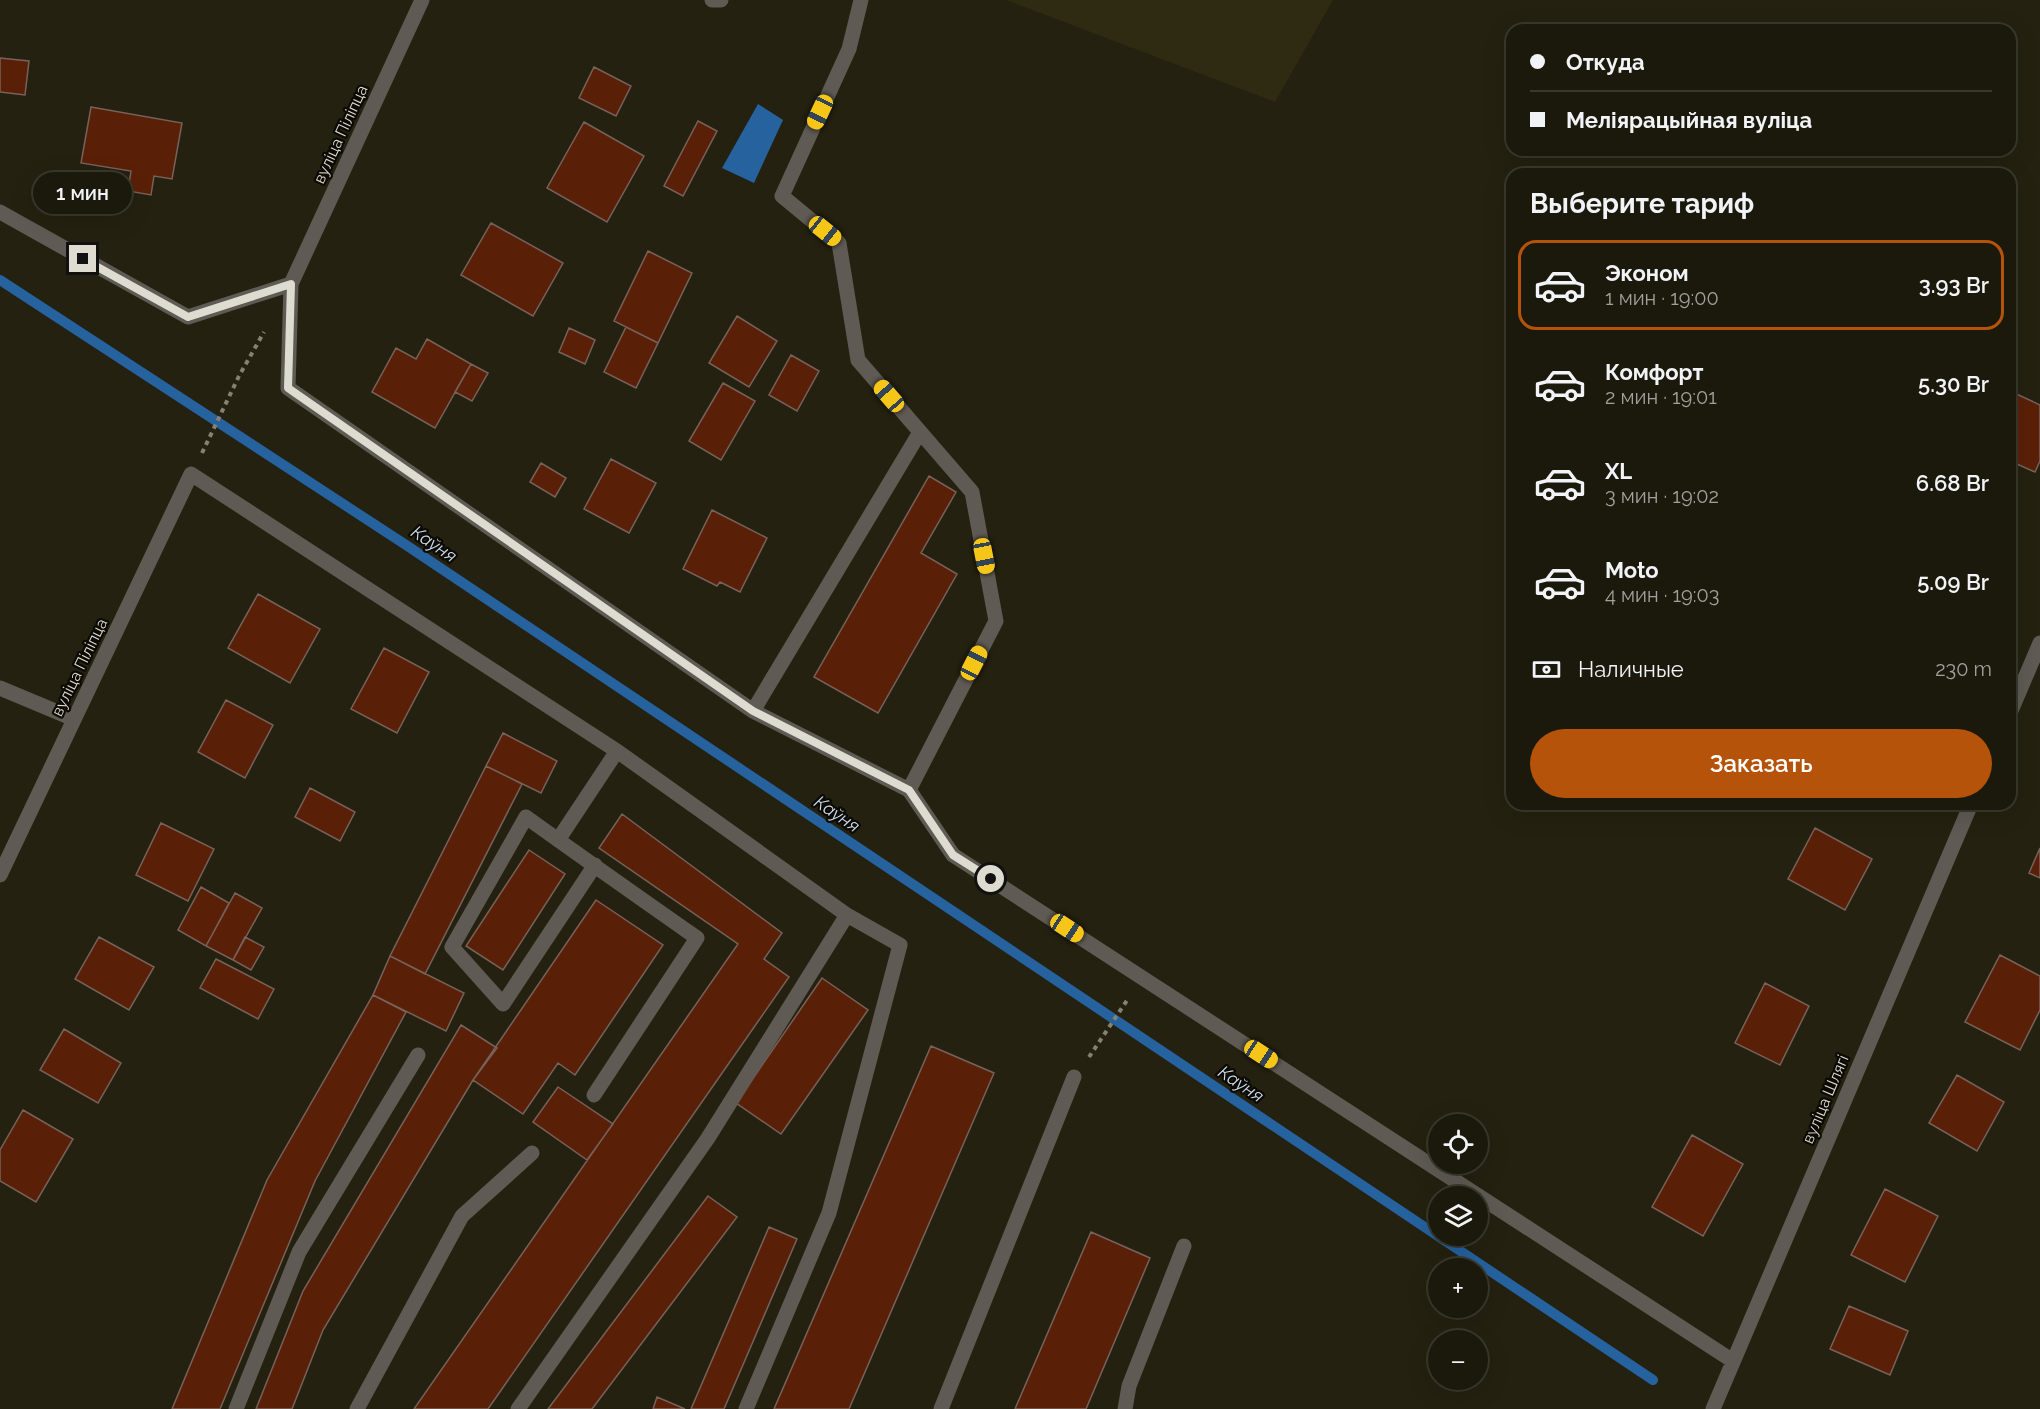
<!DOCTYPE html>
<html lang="ru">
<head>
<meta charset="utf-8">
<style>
  :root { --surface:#1b190c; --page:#242215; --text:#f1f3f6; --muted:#a0a09d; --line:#39382d; --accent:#b45309 }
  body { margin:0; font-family:Raleway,sans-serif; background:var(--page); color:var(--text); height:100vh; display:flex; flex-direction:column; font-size:22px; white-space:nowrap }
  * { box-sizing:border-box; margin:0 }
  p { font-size:20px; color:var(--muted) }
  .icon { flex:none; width:33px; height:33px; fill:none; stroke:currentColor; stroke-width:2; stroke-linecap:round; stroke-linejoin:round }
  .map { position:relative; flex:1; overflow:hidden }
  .details { position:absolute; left:1506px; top:168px; width:510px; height:642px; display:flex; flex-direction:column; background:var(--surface); border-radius:18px; box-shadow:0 6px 24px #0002,0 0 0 2px var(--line) }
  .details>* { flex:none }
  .guide { position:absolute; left:1506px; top:24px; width:510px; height:132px; border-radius:18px; box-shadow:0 6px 24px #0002,0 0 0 2px var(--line); display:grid; align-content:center; height:132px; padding:0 24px; background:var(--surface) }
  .fabs { position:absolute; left:1428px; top:1114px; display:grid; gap:12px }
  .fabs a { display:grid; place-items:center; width:60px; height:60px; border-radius:50%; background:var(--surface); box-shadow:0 6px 24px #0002,0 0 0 2px var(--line); font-size:30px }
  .end { position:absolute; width:27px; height:27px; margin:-14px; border:8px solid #dedcd1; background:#111; box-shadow:0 0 0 3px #111 }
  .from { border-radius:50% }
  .bubble { position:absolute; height:42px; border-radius:21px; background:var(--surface); box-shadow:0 6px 24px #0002,0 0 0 2px var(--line); font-size:20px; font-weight:600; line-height:42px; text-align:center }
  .car { position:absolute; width:18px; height:36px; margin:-18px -9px; border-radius:8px; box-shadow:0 0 4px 2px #0007; background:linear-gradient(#f5c518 24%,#345 0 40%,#f5c518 0 76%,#345 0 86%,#f5c518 0) }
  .guide b { display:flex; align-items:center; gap:21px; height:57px; font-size:22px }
  .guide b+b { border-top:2px solid var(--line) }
  .guide i { width:15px; height:15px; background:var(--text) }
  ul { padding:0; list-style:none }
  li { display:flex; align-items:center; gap:18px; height:90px; margin:0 12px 9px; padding:0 12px; border:3px solid transparent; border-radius:18px }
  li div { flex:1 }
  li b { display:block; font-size:22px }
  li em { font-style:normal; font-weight:600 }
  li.selected { border-color:var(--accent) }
  li>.icon { width:54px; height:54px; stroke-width:1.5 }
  h2 { padding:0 24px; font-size:27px; line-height:72px }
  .pay { display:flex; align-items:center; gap:15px; height:66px; padding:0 24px; font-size:22px }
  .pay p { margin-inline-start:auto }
  .cta { display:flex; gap:12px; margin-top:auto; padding:12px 24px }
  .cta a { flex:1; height:69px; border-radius:36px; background:var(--accent); color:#fff; font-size:24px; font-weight:600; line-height:69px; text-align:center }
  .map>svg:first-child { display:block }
  .built { fill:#2f2a12 }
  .water { fill:#25629e }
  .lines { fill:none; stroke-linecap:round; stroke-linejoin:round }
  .stream { stroke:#25629e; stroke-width:10 }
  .building { fill:#5a2007; stroke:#77625b; stroke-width:1.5 }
  .path { stroke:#858274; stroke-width:4; stroke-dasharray:4.5 4.5; stroke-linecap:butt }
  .minor { stroke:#5f5a53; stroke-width:15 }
  .route { stroke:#dedcd1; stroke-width:8 }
  .labels { text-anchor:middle; stroke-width:4.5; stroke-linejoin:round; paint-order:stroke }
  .street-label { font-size:16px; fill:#dedcd1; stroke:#0c0a04 }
  .water-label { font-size:18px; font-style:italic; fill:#cddced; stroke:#0c0a04 }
</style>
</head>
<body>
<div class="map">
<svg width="2040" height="1409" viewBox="0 0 2040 1409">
  <rect width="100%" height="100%" fill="#242110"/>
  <path class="built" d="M1006 0H1333L1275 102Z"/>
  <path class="water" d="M758 104 783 120 754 183 722 168Z"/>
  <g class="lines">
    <path class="stream" d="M0 280 406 545 1653 1380"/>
  </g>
  <path class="building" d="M0 58 29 61 25 95 0 92Z
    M594 67 631 86 616 116 579 98Z
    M91 107 182 123 172 179 154 176 151 195 128 191 131 171 81 163Z
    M698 121 717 131 683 196 664 186Z
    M584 122 644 156 607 222 547 188Z
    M491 223 563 263 533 316 461 275Z
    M648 251 692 273 658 343 614 321Z
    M737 316 777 341 749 387 709 363Z
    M626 327 658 343 636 388 604 372Z
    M569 328 595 340 585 364 559 352Z
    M427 339 471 364 435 428 372 392 396 348 416 359Z
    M791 355 819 371 797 411 769 395Z
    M471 364 488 373 472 401 455 392Z
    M723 383 755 401 721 460 689 441Z
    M2010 391 2040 405V461L2035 472 2010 461Z
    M611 459 656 483 629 533 584 509Z
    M541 463 566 478 555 497 530 482Z
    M929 476 956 492 921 553 957 574 878 713 814 677Z
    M712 510 767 538 740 592 720 582 717 586 683 569Z
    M258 594 320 629 290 683 228 648Z
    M384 648 429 672 397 733 351 709Z
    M226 700 273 725 245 778 198 752Z
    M503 733 557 761 541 793 486 766Z
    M486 766 522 784 425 974 390 956Z
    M310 788 355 812 340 841 295 817Z
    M622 814 782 933 764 959 789 977 488 1409H414L738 944 599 848Z
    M161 823 214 849 188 901 136 875Z
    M1815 828 1872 859 1845 910 1788 879Z
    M2040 848V878L2029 873Z
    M529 850 565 874 503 970 466 946Z
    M201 887 229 903 206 946 178 930Z
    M235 893 262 908 233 960 206 946Z
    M596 900 663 945 575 1075 558 1063 523 1114 473 1080Z
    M99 937 154 967 129 1010 75 979Z
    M245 937 264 947 251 970 233 960Z
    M2000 955 2040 976V1010L2020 1050 1965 1022Z
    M390 956 464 993 446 1031 373 995Z
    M216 959 274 989 258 1019 200 988Z
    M822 978 868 1010 781 1134 736 1103Z
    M1765 983 1809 1006 1780 1065 1735 1043Z
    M373 995 406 1012 315 1181 220 1409H172L267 1180Z
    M461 1025 497 1048 473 1080 323 1330 292 1409H256L303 1291Z
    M64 1029 121 1063 98 1103 40 1070Z
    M931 1046 994 1073 849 1409H774Z
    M1957 1075 2004 1102 1977 1151 1929 1123Z
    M558 1087 613 1124 587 1160 533 1122Z
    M23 1110 73 1139 36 1202 0 1181V1150Z
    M1692 1135 1743 1164 1703 1236 1652 1207Z
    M1885 1189 1938 1216 1905 1282 1851 1255Z
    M708 1196 737 1217 592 1409H548Z
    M769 1227 797 1239 724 1409H691Z
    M1091 1232 1150 1258 1086 1409H1015Z
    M1849 1306 1908 1331 1890 1375 1830 1349Z
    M657 1397 685 1409H653Z"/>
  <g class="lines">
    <path class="path" d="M202 453 239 376 264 332
      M1089 1057 1128 999"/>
    <path class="minor" d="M422 0 291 284 288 388 753 711 909 790 953 855 1733 1361
      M712 0H721
      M861 0 849 49 782 196 839 243 858 360 972 492 996 621 909 790
      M0 212 188 317 291 284
      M0 688 74 719
      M753 711 920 432
      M2010 713 2040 643
      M558 840 617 751
      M0 875 191 474 617 751 847 915 900 945 829 1213 746 1409
      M594 1095 697 938C640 898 583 858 526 817L452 947 503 1004 595 865
      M236 1409 299 1252 418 1055
      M357 1409 462 1216 532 1153
      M518 1409 708 1138 847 915
      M941 1409 1074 1077
      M1125 1409 1129 1386 1184 1246
      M1713 1409 1971 804"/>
  </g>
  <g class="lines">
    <path class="route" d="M83 259 188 317 291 284 288 388 753 711 909 790 953 855 991 879"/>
  </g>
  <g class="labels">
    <g class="street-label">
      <text transform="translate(340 134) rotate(-65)" y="6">вуліца Піліпца</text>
      <text transform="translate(79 667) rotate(-64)" y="6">вуліца Піліпца</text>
      <text transform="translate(1825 1099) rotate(-67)" y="6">вуліца Шлягі</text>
    </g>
    <g class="water-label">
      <text transform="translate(434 544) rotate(34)" y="6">Каўня</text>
      <text transform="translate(837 814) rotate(34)" y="6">Каўня</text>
      <text transform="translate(1241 1084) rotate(34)" y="6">Каўня</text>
    </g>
  </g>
</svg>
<div class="fabs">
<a><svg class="icon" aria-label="locate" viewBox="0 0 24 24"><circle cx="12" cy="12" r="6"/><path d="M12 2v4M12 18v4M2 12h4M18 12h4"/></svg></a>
<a><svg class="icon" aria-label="layers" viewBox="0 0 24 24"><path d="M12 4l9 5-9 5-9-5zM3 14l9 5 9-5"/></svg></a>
<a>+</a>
<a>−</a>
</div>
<i class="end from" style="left:991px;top:879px"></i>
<i class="end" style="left:83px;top:259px"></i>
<div class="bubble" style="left:33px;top:172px;width:99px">1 мин</div>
<i class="car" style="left:820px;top:112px;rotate:205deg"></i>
<i class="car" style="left:825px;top:231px;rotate:129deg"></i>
<i class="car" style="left:889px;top:396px;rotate:319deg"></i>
<i class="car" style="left:984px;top:556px;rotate:169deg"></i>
<i class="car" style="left:974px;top:663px;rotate:27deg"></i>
<i class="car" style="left:1067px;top:928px;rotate:123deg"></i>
<i class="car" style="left:1261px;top:1054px;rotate:123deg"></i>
<div class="guide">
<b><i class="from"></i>Откуда</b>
<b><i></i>Меліярацыйная вуліца</b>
</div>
<section class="details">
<h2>Выберите тариф</h2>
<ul>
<li class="selected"><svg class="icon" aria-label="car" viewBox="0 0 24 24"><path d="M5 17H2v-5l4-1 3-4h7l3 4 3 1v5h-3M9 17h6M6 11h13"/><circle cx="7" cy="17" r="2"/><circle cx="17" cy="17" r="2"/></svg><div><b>Эконом</b><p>1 мин · 19:00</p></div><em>3.93 Br</em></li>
<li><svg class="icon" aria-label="car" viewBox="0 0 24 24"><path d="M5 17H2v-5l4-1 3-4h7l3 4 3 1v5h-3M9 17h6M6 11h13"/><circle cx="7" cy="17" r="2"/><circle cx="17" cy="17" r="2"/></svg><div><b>Комфорт</b><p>2 мин · 19:01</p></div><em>5.30 Br</em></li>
<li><svg class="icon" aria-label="car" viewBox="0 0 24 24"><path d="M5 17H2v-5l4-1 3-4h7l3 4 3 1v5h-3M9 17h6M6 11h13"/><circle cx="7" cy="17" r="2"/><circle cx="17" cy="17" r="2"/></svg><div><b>XL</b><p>3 мин · 19:02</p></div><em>6.68 Br</em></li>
<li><svg class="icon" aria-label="car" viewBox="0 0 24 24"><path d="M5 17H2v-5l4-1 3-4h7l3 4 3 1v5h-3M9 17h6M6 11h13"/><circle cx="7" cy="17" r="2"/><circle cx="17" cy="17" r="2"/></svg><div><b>Moto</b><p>4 мин · 19:03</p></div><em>5.09 Br</em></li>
</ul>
<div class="pay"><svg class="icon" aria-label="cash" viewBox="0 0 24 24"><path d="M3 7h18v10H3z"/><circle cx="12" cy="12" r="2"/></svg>Наличные<p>230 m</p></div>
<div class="cta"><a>Заказать</a></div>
</section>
</div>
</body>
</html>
